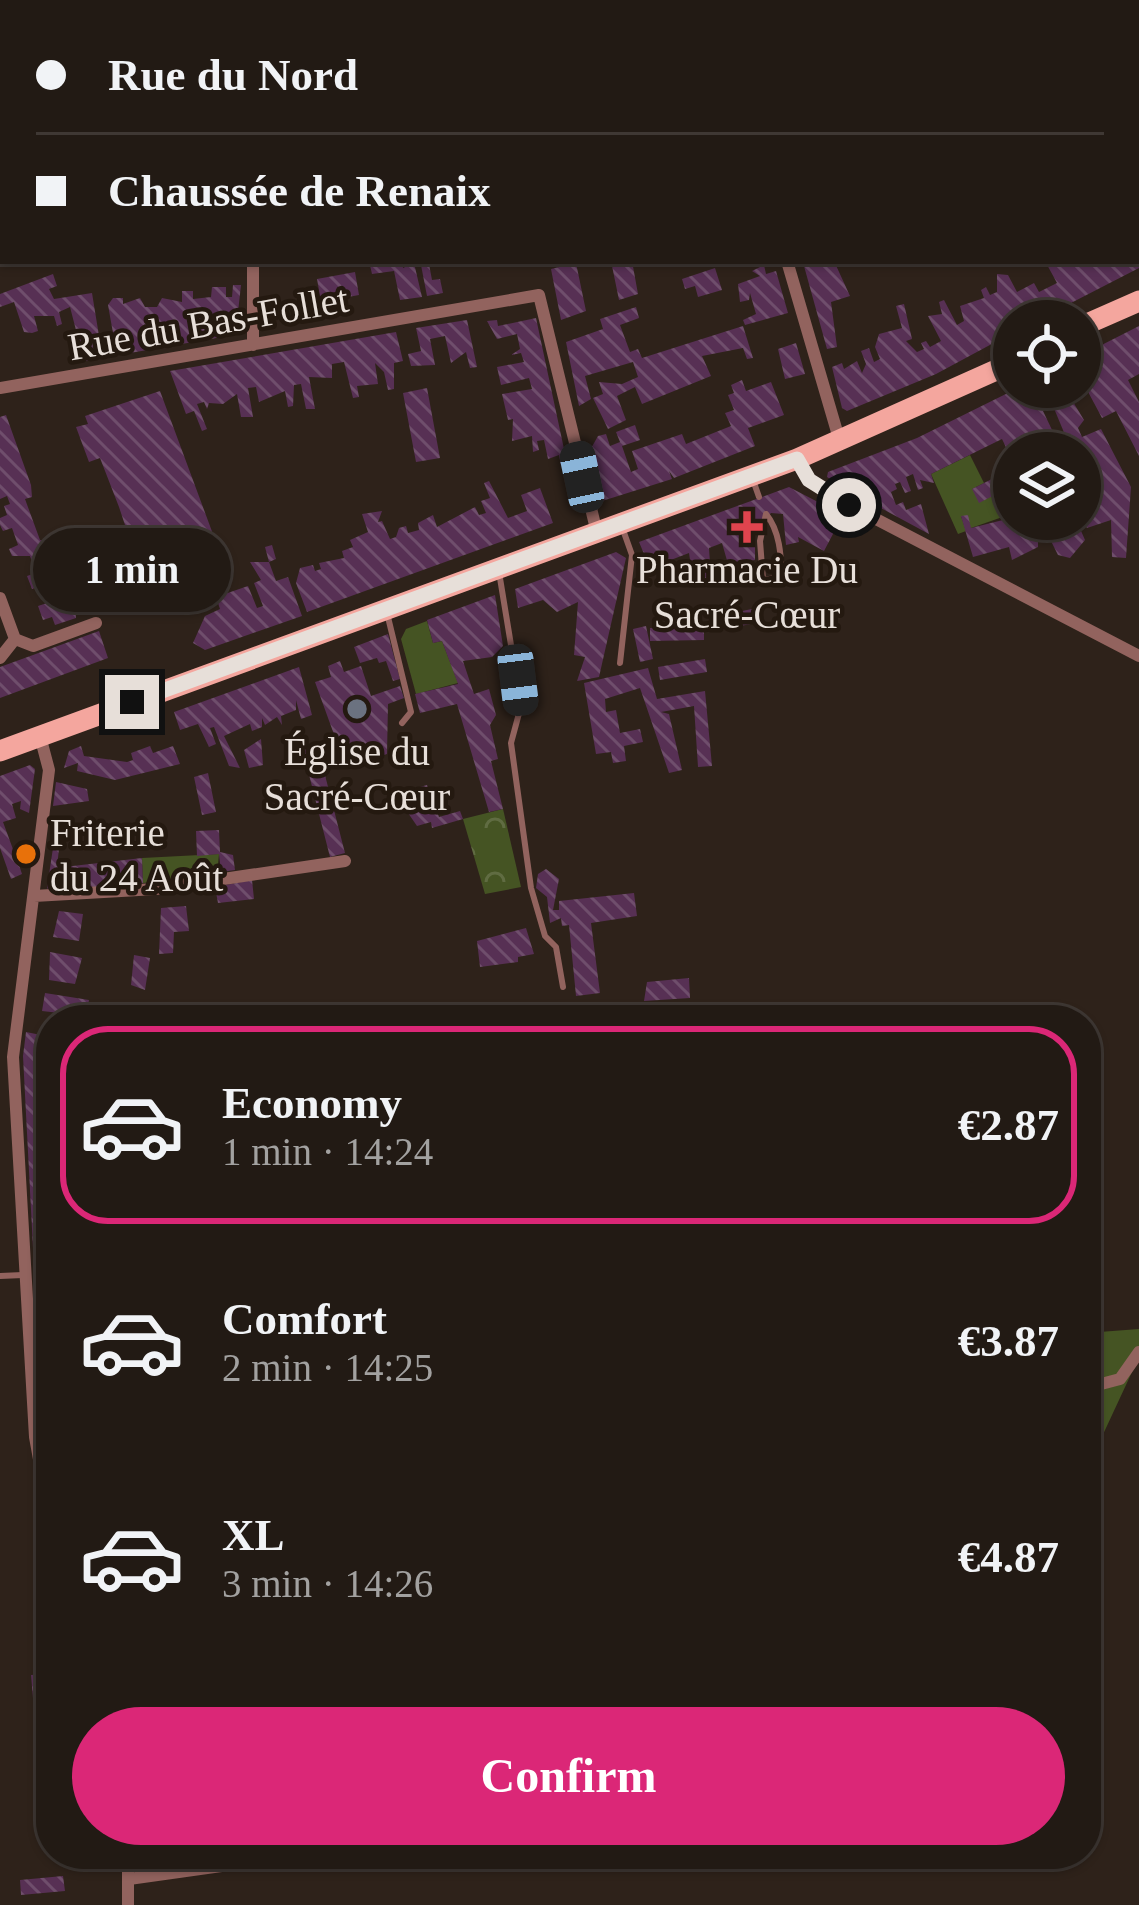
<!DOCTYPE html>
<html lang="en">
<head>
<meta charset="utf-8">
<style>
  :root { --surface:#221a14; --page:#2e2722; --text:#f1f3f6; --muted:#a2a1a0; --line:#3f3834; --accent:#db2777 }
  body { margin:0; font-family:"Times New Roman",serif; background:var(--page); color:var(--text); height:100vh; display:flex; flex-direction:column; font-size:45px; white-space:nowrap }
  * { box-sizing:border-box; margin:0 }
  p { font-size:39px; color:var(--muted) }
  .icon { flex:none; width:66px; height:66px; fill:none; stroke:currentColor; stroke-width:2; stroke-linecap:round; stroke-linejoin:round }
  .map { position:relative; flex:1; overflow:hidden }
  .drawer { position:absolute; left:36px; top:1005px; width:1065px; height:864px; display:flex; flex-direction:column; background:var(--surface); border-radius:48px; box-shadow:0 3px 9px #0004,0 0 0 3px var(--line) }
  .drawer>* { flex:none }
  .guide { position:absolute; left:0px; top:0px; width:1140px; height:264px; box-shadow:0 3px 9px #0004,0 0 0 3px var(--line); display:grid; align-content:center; height:264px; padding:0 36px; background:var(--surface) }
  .tools { position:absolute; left:993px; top:300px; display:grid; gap:24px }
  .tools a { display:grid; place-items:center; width:108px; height:108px; border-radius:50%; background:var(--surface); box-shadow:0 3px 9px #0004,0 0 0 3px var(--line); font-size:60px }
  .end { position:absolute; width:54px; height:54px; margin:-27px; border:15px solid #e7dfd9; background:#111; box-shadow:0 0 0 6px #111 }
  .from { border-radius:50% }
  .bubble { position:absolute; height:84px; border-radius:42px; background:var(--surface); box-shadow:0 3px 9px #0004,0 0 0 3px var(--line); font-size:39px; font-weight:700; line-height:84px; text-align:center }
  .car { position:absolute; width:36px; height:72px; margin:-36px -18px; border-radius:15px; box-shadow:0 0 9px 3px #0007; background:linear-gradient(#222 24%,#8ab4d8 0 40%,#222 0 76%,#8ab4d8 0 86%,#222 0) }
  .guide b { display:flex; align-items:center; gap:42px; height:114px; font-size:45px }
  .guide b+b { border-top:3px solid var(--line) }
  .guide i { width:30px; height:30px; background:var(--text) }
  ul { padding:21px 0 0; list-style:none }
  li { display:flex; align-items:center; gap:36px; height:198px; margin:0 24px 18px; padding:0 12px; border:6px solid transparent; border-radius:48px }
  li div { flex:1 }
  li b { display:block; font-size:45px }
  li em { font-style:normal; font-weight:700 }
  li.selected { border-color:var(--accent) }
  li>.icon { width:108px; height:108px; stroke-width:1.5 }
  .primary-button { display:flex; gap:24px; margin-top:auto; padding:24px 36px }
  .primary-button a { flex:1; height:138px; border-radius:72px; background:var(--accent); color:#fff; font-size:48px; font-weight:700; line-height:138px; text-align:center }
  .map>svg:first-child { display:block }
  .green { fill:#455423 }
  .park { fill:url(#park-crowns) }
  .building { fill:url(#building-back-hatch) }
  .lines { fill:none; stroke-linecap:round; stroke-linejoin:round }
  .service { stroke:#92635e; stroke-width:6 }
  .minor { stroke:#92635e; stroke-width:12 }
  .primary { stroke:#f4a69e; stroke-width:21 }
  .route { stroke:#e7dfd9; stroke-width:15 }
  .health-dot { fill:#e0444e; stroke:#241910; stroke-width:4.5 }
  .worship-dot { fill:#6b7280; stroke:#241910; stroke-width:4.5 }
  .food-dot { fill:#e8710a; stroke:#241910; stroke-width:4.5 }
  .labels { text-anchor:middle; stroke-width:9; stroke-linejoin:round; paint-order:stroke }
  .street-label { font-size:39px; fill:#e7dfd9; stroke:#241910 }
  .poi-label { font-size:39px; fill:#e7dfd9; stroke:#241910 }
</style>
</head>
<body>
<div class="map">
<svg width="1139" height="1905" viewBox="0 0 1139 1905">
  <defs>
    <pattern id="park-crowns" width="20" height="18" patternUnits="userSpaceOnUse" patternTransform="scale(3)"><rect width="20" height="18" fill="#455423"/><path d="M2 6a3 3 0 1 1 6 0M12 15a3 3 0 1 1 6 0" fill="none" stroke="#606c42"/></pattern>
    <pattern id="building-back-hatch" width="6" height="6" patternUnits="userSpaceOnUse" patternTransform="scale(3)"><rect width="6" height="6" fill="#573054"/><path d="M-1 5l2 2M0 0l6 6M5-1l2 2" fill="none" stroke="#6f4e6c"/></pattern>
  </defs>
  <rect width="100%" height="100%" fill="#2e221a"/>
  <path class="green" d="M970 455 984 483 972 489 1014 485V513L971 528 961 516 966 531 958 534 931 474Z
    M427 621 433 643 442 641 458 683 416 694 401 639 406 629Z
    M219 854 217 875 143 883 142 858Z
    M1139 1329V1357L1086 1471V1333Z"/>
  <path class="park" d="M503 809 521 887 485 894 463 819Z"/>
  <path class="building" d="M369 261H402L403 268 414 263 422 297 400 300 394 271 372 274Z
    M611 261H632L638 294 619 300Z
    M816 261H834L850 296 831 302 837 347 827 349 804 266Z
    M1045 261H1139V268L1036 321H1014V332L936 374 847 411 842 408 832 367 842 363 844 369 857 361 862 373 866 364 861 351 869 348 874 362 880 359 875 347 879 334 902 328 896 306 904 304 912 339 906 341 917 352 924 349 921 343 926 341 930 347 941 341 928 316 942 314 939 302 944 300 957 325 964 321 960 306 984 298 981 290 986 287 990 295 997 292V274L1008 275 1017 292 1034 283 1039 292 1057 283Z
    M576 263 586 311 561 320 551 269Z
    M429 264 432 280 440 279 443 293 427 296 421 265Z
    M764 265 766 274 776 271 788 313 745 325 743 320 756 314 750 293 749 300 740 302 738 284 760 276 752 271Z
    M715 268 722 290 698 297 695 286 685 289 682 279Z
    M355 272 359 295 321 302 317 279Z
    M53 274 57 286 49 289 54 299 92 293 100 342 113 333 108 305 113 298H123V304L140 298 145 307H157L162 298 182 302V291H193V299L211 297 212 287H226V297H232L233 285H241L238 312H246L245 333 84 361 70 307 59 312 62 324 57 326 54 316H34L38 331 32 333 24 332 14 302 0 307V294Z
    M636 307 639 318 620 325 630 352 638 349 642 358 743 326 753 358 747 359 743 348 702 356 711 376 642 404 635 387 617 396 626 420 608 429 593 398 603 394 599 382 622 384 638 377 633 362 585 376 591 399 579 406 566 342 603 329 600 319Z
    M536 318 567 463 561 465 559 455 548 459 544 440 537 441 539 450 533 452 532 436 512 441 513 419 508 420 502 394 532 389 529 378 501 385 497 367 524 362 521 353 511 355 520 349 517 334 497 339 487 321 497 320 498 326Z
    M467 320 477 367 470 368 466 352 451 363 445 336 430 339 435 365 411 366 408 354 421 351 416 328Z
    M1139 326V374L1128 380 1139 402V456L1116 411 1102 418 1086 388 1080 392V356Z
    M396 332 403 361 394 363V389L388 390 384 372 375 363 378 384 357 386 359 397 353 398 344 362 332 364V378L309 377 315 409H306L301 384 294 385 293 406 288 407 285 391 259 402 256 387 248 388 253 417H241L237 394 223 404 209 403 207 409 204 402 197 404 207 429 202 431 194 411 186 414 170 371Z
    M796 343 805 374 785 379 778 349Z
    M742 380 746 391 771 382 784 415 748 428 755 446 674 478 669 471 672 479 599 502 589 452 598 436 606 434 610 446 620 442 616 432 635 425 640 440 622 446 631 472 638 469 632 451 682 434 686 444 731 426 725 413 734 410 728 395 734 393 731 385Z
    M1020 387H1064L1084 420 1078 428 1082 437 1101 429 1131 487 1126 558 1112 557 1111 520 1087 528 1083 522 1078 524 1085 540 1070 558 1058 555 1045 529 1038 533V547L1012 560 1009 547 973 557 961 516 968 515 971 528 1003 520 1006 513H1014V519H1080V489L1088 507 1098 502 1080 450 1068 442 1053 406 1043 411 1063 453H1014V464L1002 439 931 474 934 483 920 480 923 488 918 490 913 474 906 477 911 491 905 493 900 482 895 484 897 489 891 492 896 505 903 502 906 510 921 504 929 534 879 507 869 486 861 488 865 500 827 477 828 472 917 438Z
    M427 388 440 458 416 462 403 393Z
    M160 391 227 572 136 604 114 546 130 540 119 507 100 458 89 462 76 427 88 424 85 416Z
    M6 415 31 485 32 497 25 499 40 540 51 541 75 606 76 618 55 625 52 617 43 620 38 606 47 603 44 594 41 586 32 589 27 576 36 573 30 556H12L9 549 18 545 12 528 3 531 0 525V518L7 515 4 506 10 504 7 496 0 499V417Z
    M1014 468V485L979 503 972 489Z
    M489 481 508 518 527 511 521 495 540 488 553 523 307 612 296 583 300 568 313 565 315 571 321 569 319 563 344 558 342 551 353 547 350 540 368 532 362 514 382 511 378 522 382 521 390 539 396 537 399 528 406 526 408 533 419 530 418 523 433 515 437 527 475 507 479 515 486 513 481 501 490 498 484 483Z
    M789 487 843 515 824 551 798 537 799 542 786 545 783 514 771 513 755 531V560L742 562 743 568 730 571 722 543 709 548 711 579 700 582 698 571 692 573 689 553 650 568 639 542Z
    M272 545 276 559 269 562 276 581 288 577 302 616 205 650 193 643 205 616 220 609 216 597 248 586 257 608 263 606 254 583 261 580 250 562H269L265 547Z
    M616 552 626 558 599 677 577 681 585 657 574 655 578 602 557 612 543 600 518 608 515 589Z
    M495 595 503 646 492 657 463 661 474 694 489 689 496 715 490 725 498 759 491 761 503 809 489 812 457 704 420 713 415 694 458 684 442 641 433 643 427 620Z
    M757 608 761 622 715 631 712 617Z
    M646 626 653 659 640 662 633 629Z
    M704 626V640L650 641V628Z
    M99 631 108 658 0 698V667Z
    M388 634 400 679 393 681 386 661 379 663 377 658 360 663 354 647Z
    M705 659 707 672 660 680 658 667Z
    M340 661 344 672 361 666 371 696 400 686 404 698 388 704 387 754 351 766 344 762 315 682 331 677 328 666Z
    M299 667 312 715 301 719 296 700V710L281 716 282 725 277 717 265 725 262 718V727L252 731 250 724 224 736 240 768 229 766 214 727 210 728 216 744 209 747 198 724 180 730 174 712Z
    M648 668 657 699 705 691 712 766 698 767 694 706 661 712 669 714 682 770 669 773 640 688 605 699 606 712 616 710 620 733 640 729 643 742 624 746 626 761 613 763 611 752 596 754 584 683Z
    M261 739 263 765 249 768 244 750Z
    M317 744 345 853 330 857 305 759 287 763 284 753Z
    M81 746 84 756 127 762 133 760 131 753 150 746 153 753 173 746 180 764 115 780 77 771 78 763 64 768 69 751Z
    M30 765 35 769 29 813 20 809 21 801 12 804 16 818 3 822 14 852 24 847 30 861 19 865 22 874 11 879 0 848V776Z
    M208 773 216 812 202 815 194 777Z
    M56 782 87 789 89 801 53 806Z
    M427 785 439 817 460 811 463 819 432 828 431 822 417 826 395 794Z
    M219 830 220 852 233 855 235 870 221 872 219 854 197 856 196 831Z
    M53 848 59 849 57 866 64 867 142 858 143 883 52 892 47 888Z
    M546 869 559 879 553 910H559V901L634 893 637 916 591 923 600 993 576 996 569 925 562 926 561 918 550 923 547 897 536 888 538 874Z
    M252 880 254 899 218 903 215 887Z
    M186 906 189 931 174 932 173 953 159 954 161 908Z
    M59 911 83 914 79 941 53 937Z
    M526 928 534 954 518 957V962L480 967 477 941Z
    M50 952 82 958 75 984 49 980Z
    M134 955 150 958 145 990 131 985Z
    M689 978 690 998 644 1001 647 982Z
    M45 993 89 1000 86 1016 42 1011Z
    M26 1032 51 1037V1061L45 1062 46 1069H51V1363H39L23 1056Z
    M51 1674V1697L33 1698 31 1675Z
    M63 1876 65 1891 21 1895 20 1880Z"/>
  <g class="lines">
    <path class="service" d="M972 0 976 3
      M0 78H3
      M1137 133 1139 135
      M753 480 759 497
      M766 514C780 531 781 556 782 577L763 580 760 541Z
      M499 572 521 706 511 743 531 888 545 936 556 947 563 987
      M387 613 411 712 402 723
      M620 663 632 555 622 527
      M0 1276 23 1275"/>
    <path class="minor" d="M261 0V3
      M836 3 844 0
      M787 261 840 442
      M253 345V261
      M0 388 539 295 597 533
      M797 459 809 480 849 505 1139 656
      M0 598 15 639
      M0 658 15 639 33 646 96 623
      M40 736 49 770 13 1057 35 1437 51 1526
      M34 896 156 889 345 861
      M1086 1388 1120 1379 1139 1352
      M128 1854V1905
      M129 1879 308 1854"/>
    <path class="primary" d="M1080 327 1139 301
      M0 751 797 459 1014 362"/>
  </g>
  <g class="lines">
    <path class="route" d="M132 702 797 459 809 480 849 505"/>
  </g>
  <path class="health-dot" d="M741 509h12v12h12v12h-12v12h-12v-12h-12v-12h12z"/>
  <circle class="worship-dot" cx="357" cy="709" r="12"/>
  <circle class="food-dot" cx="26" cy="854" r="12"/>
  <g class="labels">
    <g class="street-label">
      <text transform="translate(208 322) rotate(-10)" y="14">Rue du Bas-Follet</text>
    </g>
    <g class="poi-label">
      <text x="747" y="583">Pharmacie Du<tspan x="747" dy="45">Sacré-Cœur</tspan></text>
      <text x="357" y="765">Église du<tspan x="357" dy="45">Sacré-Cœur</tspan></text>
      <text x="50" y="846" text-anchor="start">Friterie<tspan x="50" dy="45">du 24 Août</tspan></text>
    </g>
  </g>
</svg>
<div class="tools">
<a><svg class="icon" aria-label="locate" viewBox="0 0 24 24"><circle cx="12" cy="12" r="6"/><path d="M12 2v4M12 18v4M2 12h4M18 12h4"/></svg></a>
<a><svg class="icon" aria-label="layers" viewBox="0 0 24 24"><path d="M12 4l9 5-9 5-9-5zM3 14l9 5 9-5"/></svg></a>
</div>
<i class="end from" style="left:849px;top:505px"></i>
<i class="end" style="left:132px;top:702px"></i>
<div class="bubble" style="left:33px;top:528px;width:198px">1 min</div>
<i class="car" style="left:582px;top:477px;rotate:348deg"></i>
<i class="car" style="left:518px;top:680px;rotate:173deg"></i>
<div class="guide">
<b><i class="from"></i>Rue du Nord</b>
<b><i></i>Chaussée de Renaix</b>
</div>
<section class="drawer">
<ul>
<li class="selected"><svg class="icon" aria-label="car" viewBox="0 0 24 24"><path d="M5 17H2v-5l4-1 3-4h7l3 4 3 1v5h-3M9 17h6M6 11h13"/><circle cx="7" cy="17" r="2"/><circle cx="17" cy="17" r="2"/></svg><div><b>Economy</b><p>1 min · 14:24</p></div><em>€2.87</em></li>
<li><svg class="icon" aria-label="car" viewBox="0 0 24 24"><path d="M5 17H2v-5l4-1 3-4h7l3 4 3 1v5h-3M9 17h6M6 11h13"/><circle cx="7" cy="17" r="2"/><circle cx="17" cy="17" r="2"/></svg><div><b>Comfort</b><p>2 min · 14:25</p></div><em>€3.87</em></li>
<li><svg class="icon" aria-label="car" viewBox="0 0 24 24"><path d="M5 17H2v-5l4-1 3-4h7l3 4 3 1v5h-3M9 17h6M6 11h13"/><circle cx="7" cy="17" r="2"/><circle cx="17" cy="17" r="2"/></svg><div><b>XL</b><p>3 min · 14:26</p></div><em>€4.87</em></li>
</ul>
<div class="primary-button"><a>Confirm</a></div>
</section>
</div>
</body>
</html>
